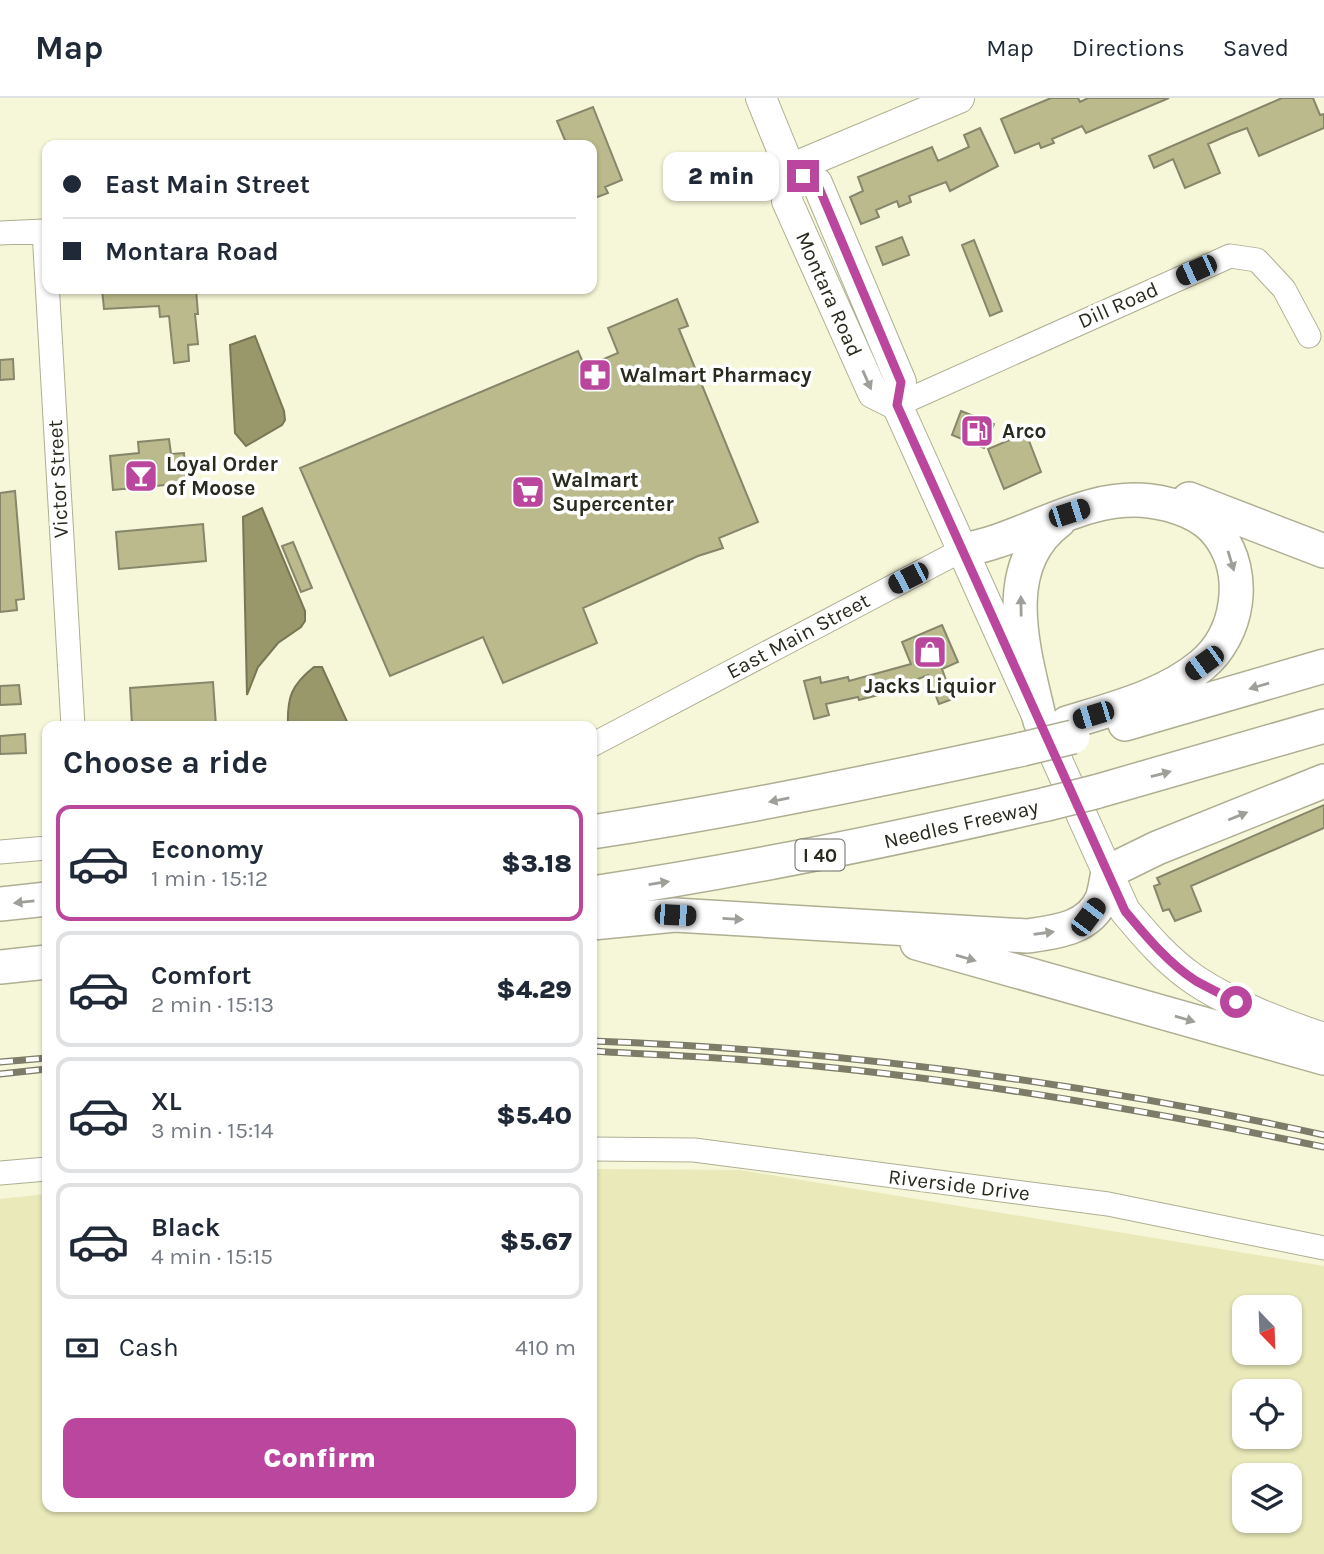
<!DOCTYPE html>
<html lang="en">
<head>
<meta charset="utf-8">
<style>
  :root { --surface:#fff; --page:#f6f6f7; --text:#1f2937; --muted:#747a83; --line:#e0e1e3; --accent:#bb469d }
  body { margin:0; font-family:Karla,sans-serif; background:var(--page); color:var(--text); height:100vh; display:flex; flex-direction:column; font-size:26px; white-space:nowrap }
  * { box-sizing:border-box; margin:0 }
  p { font-size:23px; color:var(--muted) }
  .icon { flex:none; width:38px; height:38px; fill:none; stroke:currentColor; stroke-width:2; stroke-linecap:round; stroke-linejoin:round }
  .map { position:relative; flex:1; overflow:hidden }
  .side { position:absolute; left:42px; top:623px; width:555px; height:791px; display:flex; flex-direction:column; background:var(--surface); border-radius:14px; box-shadow:0 2px 5px #0004 }
  .side>* { flex:none }
  .hud { position:absolute; left:42px; top:42px; width:555px; height:154px; border-radius:14px; box-shadow:0 2px 5px #0004; display:grid; align-content:center; height:154px; padding:0 21px; background:var(--surface) }
  .needle { width:46px; rotate:157deg }
  .buttons { position:absolute; left:1232px; top:1197px; display:grid; gap:14px }
  .buttons a { display:grid; place-items:center; width:70px; height:70px; border-radius:14px; background:var(--surface); box-shadow:0 2px 5px #0004; font-size:35px }
  .end { position:absolute; width:32px; height:32px; margin:-16px; border:9px solid #bb469d; background:#fff; box-shadow:0 0 0 4px #fff }
  .from { border-radius:50% }
  .bubble { position:absolute; height:49px; border-radius:14px; background:var(--surface); box-shadow:0 2px 5px #0004; font-size:23px; font-weight:800; line-height:49px; text-align:center }
  .car { position:absolute; width:21px; height:42px; margin:-21px -10px; border-radius:9px; box-shadow:0 0 5px 2px #0007; background:linear-gradient(#222 24%,#8ab4d8 0 40%,#222 0 76%,#8ab4d8 0 86%,#222 0) }
  .hud b { display:flex; align-items:center; gap:24px; height:66px; font-size:26px }
  .hud b+b { border-top:2px solid var(--line) }
  .hud i { width:18px; height:18px; background:var(--text) }
  ul { padding:0; list-style:none }
  li { display:flex; align-items:center; gap:21px; height:116px; margin:0 14px 10px; padding:0 7px; border:4px solid var(--line); border-radius:14px }
  li div { flex:1 }
  li b { display:block; font-size:26px }
  li em { font-style:normal; font-weight:800 }
  li.selected { border-color:var(--accent) }
  li>.icon { width:63px; height:63px; stroke-width:1.5 }
  h2 { padding:0 21px; font-size:32px; line-height:84px }
  .pay { display:flex; align-items:center; gap:18px; height:77px; padding:0 21px; font-size:26px }
  .pay p { margin-inline-start:auto }
  .action { display:flex; gap:14px; margin-top:auto; padding:14px 21px }
  .action a { flex:1; height:80px; border-radius:14px; background:var(--accent); color:#fff; font-size:28px; font-weight:800; line-height:80px; text-align:center }
  header { display:flex; align-items:center; gap:42px; box-sizing:border-box; height:98px; padding:0 35px; background:var(--surface); border-bottom:2px solid var(--line) }
  header strong { font-size:33px }
  nav { display:flex; gap:38px; margin-inline-start:auto; font-size:24px }
  .map>svg:first-child { display:block }
  .green { fill:#e9e9ba; fill-rule:evenodd }
  .water { fill:#98986b; stroke:#777754; stroke-width:2 }
  .building { fill:#baba8c; stroke:#86866b; stroke-width:2 }
  .lines { fill:none; stroke-linecap:round; stroke-linejoin:round }
  .minor-casing { stroke:#aeaf92; stroke-width:25 }
  .major-casing { stroke:#aeaf92; stroke-width:32 }
  .highway-casing { stroke:#aeaf92; stroke-width:36 }
  .minor { stroke:#fff; stroke-width:23 }
  .major { stroke:#fff; stroke-width:30 }
  .highway { stroke:#fff; stroke-width:33 }
  .rail-casing { stroke:#7c7c69; stroke-width:7 }
  .rail { stroke:#fff; stroke-width:4.5; stroke-dasharray:13; stroke-linecap:butt }
  .highway-bridge-casing { stroke:#aeaf92; stroke-width:36; stroke-linecap:butt }
  .highway-bridge { stroke:#fff; stroke-width:33 }
  .oneway { fill:#9f9f9a }
  .route { stroke:#bb469d; stroke-width:9 }
  .labels { text-anchor:middle; stroke-width:7; stroke-linejoin:round; paint-order:stroke }
  .shield { fill:#fff; stroke:#696a62; stroke-width:2 }
  .shield-label { font-size:19px; font-weight:bold; fill:#292a1e }
  .street-label { font-size:21px; fill:#292a1e; stroke:#fff }
  .poi-label { font-size:21px; font-weight:bold; fill:#292a1e; stroke:#fff; text-anchor:start }
</style>
</head>
<body>
<header>
<strong>Map</strong>
<nav><a>Map</a><a>Directions</a><a>Saved</a></nav>
</header>
<div class="map">
<svg width="1324" height="1456" viewBox="0 0 1324 1456">
  <rect width="100%" height="100%" fill="#f6f6d8"/>
  <path class="green" d="M592 1071 740 1072 1324 1168V1456H0V1101L47 1096V1409H592ZM1244 1209H1290V1255H1244ZM1244 1293H1290V1339H1244ZM1244 1377H1290V1423H1244Z"/>
  <path class="water" d="M255 238 284 313 285 322 282 327 246 348 235 335 230 247Z
    M262 410 305 513V523L301 529 278 545 258 569 247 597 243 419Z
    M314 569H322L349 628H288C287 600 291 587 314 569Z"/>
  <path class="building" d="M1051 0H1078L1080 4 1088 0H1169L1086 35 1082 28 1052 41 1054 45 1041 50 1039 45 1015 55 1001 21Z
    M1282 0H1313L1320 17 1324 16V30L1259 58 1247 30 1231 36 1208 46 1220 75 1185 90 1173 61 1154 70 1149 58Z
    M593 9 622 82 605 89 608 95 595 100 592 92V47H567L557 23Z
    M980 30 998 68 950 93 946 84 909 98 911 104 899 109 897 103 876 112 879 119 861 126 850 99 863 93 858 79 932 49 938 63 969 49 964 37Z
    M902 139 909 157 883 167 876 149Z
    M974 142 1002 213 990 218 962 147Z
    M102 191H196L198 216H195L198 246 188 247 189 263 174 265 169 218 160 219 159 208 104 211Z
    M677 201 688 228 679 231 758 424 719 440 723 450 698 458 583 510 597 545 503 585 483 539 390 578 300 370 578 253 585 269 618 255 608 230Z
    M13 261 14 281 0 282V262Z
    M961 313 994 326 984 350 952 337Z
    M1026 335 1041 374 1004 391 988 351Z
    M169 341 171 356 184 355 186 385 113 392 110 358 139 355 138 344Z
    M15 393 24 501 16 502 17 512 0 514V395Z
    M203 426 206 463 119 471 116 434Z
    M293 444 312 490 301 494 282 448Z
    M942 527 958 564 942 571 953 601 939 606 928 577 898 589V592L859 602 858 599 826 606 829 617 814 621 804 583 820 579 821 585 848 579 849 583 911 566 902 544Z
    M213 584 216 628H132L130 590Z
    M19 587 21 606 0 607V588Z
    M25 636 26 655 0 656V638Z
    M1324 707V730L1191 788 1201 813 1175 823 1169 811 1163 813 1154 788 1160 786 1157 780Z"/>
  <g class="lines">
    <defs>
      <path id="minor" d="M0 135 44 133 73 628
        M897 307 1230 158 1257 162 1284 191 1309 238
        M592 647 962 452
        M0 754 47 750
        M592 1051 694 1052 1108 1106 1324 1150
        M0 1075 47 1071"/>
      <path id="major" d="M761 0 790 71 787 103 873 295 897 307
        M790 71 817 85 901 284 897 307 1125 813C1146 838 1167 863 1195 882 1231 906 1283 927 1324 940
        M790 71 959 0"/>
      <path id="highway" d="M1189 401 1324 453
        M962 452C1026 442 1082 395 1150 403 1174 406 1204 416 1219 437 1248 476 1239 536 1202 567 1165 598 1112 611 1067 625
        M1040 623C1026 559 995 470 1059 423
        M1125 626 1324 568
        M1095 694 1324 628
        M592 734C736 712 880 682 1023 651
        M592 795C745 772 896 741 1047 706
        M0 806 47 801
        M592 825 675 817 1027 838C1055 834 1089 831 1102 801 1105 793 1106 783 1108 774L1157 750 1324 683
        M917 845 1324 960
        M0 869 47 864"/>
    </defs>
    <use href="#minor" class="minor-casing"/>
    <use href="#major" class="major-casing"/>
    <use href="#highway" class="highway-casing"/>
    <use href="#minor" class="minor"/>
    <use href="#major" class="major"/>
    <use href="#highway" class="highway"/>
    <defs>
      <path id="rail" d="M592 943C839 952 1083 984 1324 1037
        M592 953C655 957 719 959 783 965 965 981 1145 1012 1324 1049
        M0 964 47 960
        M0 976 47 971"/>
    </defs>
    <use href="#rail" class="rail-casing"/>
    <use href="#rail" class="rail"/>
    <defs>
      <path id="highway-bridge" d="M1023 651 1073 639
        M1047 706 1095 694"/>
    </defs>
    <use href="#highway-bridge" class="highway-bridge-casing"/>
    <use href="#highway-bridge" class="highway-bridge"/>
  </g>
  <defs><path id="oneway-solid" d="M-6-.8H1V-3.2L6.5 0L1 3.2V.8H-6Z" transform="scale(1.75)"/></defs>
  <g class="oneway">
    <use href="#oneway-solid" transform="translate(867 282) rotate(66)"/>
    <use href="#oneway-solid" transform="translate(1231 463) rotate(73)"/>
    <use href="#oneway-solid" transform="translate(1021 508) rotate(-91)"/>
    <use href="#oneway-solid" transform="translate(1259 588) rotate(164)"/>
    <use href="#oneway-solid" transform="translate(1161 676) rotate(-15)"/>
    <use href="#oneway-solid" transform="translate(779 702) rotate(169)"/>
    <use href="#oneway-solid" transform="translate(1238 718) rotate(-22)"/>
    <use href="#oneway-solid" transform="translate(659 785) rotate(-9)"/>
    <use href="#oneway-solid" transform="translate(24 804) rotate(174)"/>
    <use href="#oneway-solid" transform="translate(733 821) rotate(3)"/>
    <use href="#oneway-solid" transform="translate(1044 835) rotate(-8)"/>
    <use href="#oneway-solid" transform="translate(966 860) rotate(16)"/>
    <use href="#oneway-solid" transform="translate(1185 921) rotate(16)"/>
  </g>
  <g class="lines">
    <path class="route" d="M803 78 817 85 901 284 897 307 1125 813C1146 838 1168 865 1196 883 1209 890 1223 897 1236 904"/>
  </g>
  <defs>
    <symbol id="pharmacy-square" viewBox="-11 -11 22 22"><rect x="-9" y="-9" width="18" height="18" rx="4" fill="#bb469d" stroke="#fff"/><path d="M-2-6h4v4h4v4h-4v4h-4v-4h-4v-4h4Z" fill="#fff"/></symbol>
    <symbol id="fuel-square" viewBox="-11 -11 22 22"><rect x="-9" y="-9" width="18" height="18" rx="4" fill="#bb469d" stroke="#fff"/><path d="M-5.5-6h7V0h2V4h1.3V-2.5L3-4.5l.8-.8L6-3V5H2.5V1h-1V6h-7ZM-4.2-4.7v3.2H.2V-4.7Z" fill="#fff"/></symbol>
    <symbol id="bar-square" viewBox="-11 -11 22 22"><rect x="-9" y="-9" width="18" height="18" rx="4" fill="#bb469d" stroke="#fff"/><path d="M-6-5H6L.8 .8V4.5H3.5V6h-7V4.5H-.8V.8Z" fill="#fff"/></symbol>
    <symbol id="supermarket-square" viewBox="-11 -11 22 22"><rect x="-9" y="-9" width="18" height="18" rx="4" fill="#bb469d" stroke="#fff"/><path d="M-6-5.5h2.5l.6 2H6L4.5 2H-2.5L-4.4-4H-6ZM-1.5 3.2a1.3 1.3 0 1 0 .1 0ZM3 3.2a1.3 1.3 0 1 0 .1 0Z" fill="#fff"/></symbol>
    <symbol id="shop-square" viewBox="-11 -11 22 22"><rect x="-9" y="-9" width="18" height="18" rx="4" fill="#bb469d" stroke="#fff"/><path d="M-5-2.5h2.3a2.7 3.5 0 0 1 5.4 0H5L5.5 6h-11ZM-1.5-2.5h3a1.5 2.3 0 0 0-3 0Z" fill="#fff"/></symbol>
  </defs>
  <g fill-rule="evenodd">
    <use href="#pharmacy-square" x="576" y="258" width="38" height="38"/>
    <use href="#fuel-square" x="958" y="314" width="38" height="38"/>
    <use href="#bar-square" x="122" y="359" width="38" height="38"/>
    <use href="#supermarket-square" x="509" y="375" width="38" height="38"/>
    <use href="#shop-square" x="911" y="535" width="38" height="38"/>
  </g>
  <g class="labels">
    <rect class="shield" x="795.5" y="741.5" width="49" height="31" rx="5"/>
    <g class="shield-label">
      <text x="820" y="764">I 40</text>
    </g>
    <g class="street-label">
      <text transform="translate(829 196) rotate(66)" y="7">Montara Road</text>
      <text transform="translate(1118 207) rotate(-24)" y="7">Dill Road</text>
      <text transform="translate(58 381) rotate(-93)" y="7">Victor Street</text>
      <text transform="translate(798 538) rotate(-28)" y="7">East Main Street</text>
      <text transform="translate(961 726) rotate(-13)" y="7">Needles Freeway</text>
      <text transform="translate(959 1087) rotate(7)" y="7">Riverside Drive</text>
    </g>
    <g class="poi-label">
      <text x="620" y="284">Walmart Pharmacy</text>
      <text x="1002" y="340">Arco</text>
      <text x="166" y="373">Loyal Order<tspan x="166" dy="24">of Moose</tspan></text>
      <text x="552" y="389">Walmart<tspan x="552" dy="24">Supercenter</tspan></text>
      <text x="930" y="595" text-anchor="middle">Jacks Liquior</text>
    </g>
  </g>
</svg>
<div class="buttons">
<a><svg class="needle" viewBox="-14 -14 28 28"><path d="M0-13l5 13h-10z" fill="#e53935"/><path d="M0 13l5-13h-10z" fill="#747a83"/></svg></a>
<a><svg class="icon" aria-label="locate" viewBox="0 0 24 24"><circle cx="12" cy="12" r="6"/><path d="M12 2v4M12 18v4M2 12h4M18 12h4"/></svg></a>
<a><svg class="icon" aria-label="layers" viewBox="0 0 24 24"><path d="M12 4l9 5-9 5-9-5zM3 14l9 5 9-5"/></svg></a>
</div>
<i class="end from" style="left:1236px;top:904px"></i>
<i class="end" style="left:803px;top:78px"></i>
<div class="bubble" style="left:663px;top:54px;width:116px">2 min</div>
<i class="car" style="left:1196px;top:172px;rotate:246deg"></i>
<i class="car" style="left:1069px;top:415px;rotate:72deg"></i>
<i class="car" style="left:908px;top:480px;rotate:243deg"></i>
<i class="car" style="left:1204px;top:565px;rotate:234deg"></i>
<i class="car" style="left:1093px;top:617px;rotate:253deg"></i>
<i class="car" style="left:675px;top:817px;rotate:93deg"></i>
<i class="car" style="left:1088px;top:819px;rotate:37deg"></i>
<div class="hud">
<b><i class="from"></i>East Main Street</b>
<b><i></i>Montara Road</b>
</div>
<section class="side">
<h2>Choose a ride</h2>
<ul>
<li class="selected"><svg class="icon" aria-label="car" viewBox="0 0 24 24"><path d="M5 17H2v-5l4-1 3-4h7l3 4 3 1v5h-3M9 17h6M6 11h13"/><circle cx="7" cy="17" r="2"/><circle cx="17" cy="17" r="2"/></svg><div><b>Economy</b><p>1 min · 15:12</p></div><em>$3.18</em></li>
<li><svg class="icon" aria-label="car" viewBox="0 0 24 24"><path d="M5 17H2v-5l4-1 3-4h7l3 4 3 1v5h-3M9 17h6M6 11h13"/><circle cx="7" cy="17" r="2"/><circle cx="17" cy="17" r="2"/></svg><div><b>Comfort</b><p>2 min · 15:13</p></div><em>$4.29</em></li>
<li><svg class="icon" aria-label="car" viewBox="0 0 24 24"><path d="M5 17H2v-5l4-1 3-4h7l3 4 3 1v5h-3M9 17h6M6 11h13"/><circle cx="7" cy="17" r="2"/><circle cx="17" cy="17" r="2"/></svg><div><b>XL</b><p>3 min · 15:14</p></div><em>$5.40</em></li>
<li><svg class="icon" aria-label="car" viewBox="0 0 24 24"><path d="M5 17H2v-5l4-1 3-4h7l3 4 3 1v5h-3M9 17h6M6 11h13"/><circle cx="7" cy="17" r="2"/><circle cx="17" cy="17" r="2"/></svg><div><b>Black</b><p>4 min · 15:15</p></div><em>$5.67</em></li>
</ul>
<div class="pay"><svg class="icon" aria-label="cash" viewBox="0 0 24 24"><path d="M3 7h18v10H3z"/><circle cx="12" cy="12" r="2"/></svg>Cash<p>410 m</p></div>
<div class="action"><a>Confirm</a></div>
</section>
</div>
</body>
</html>
